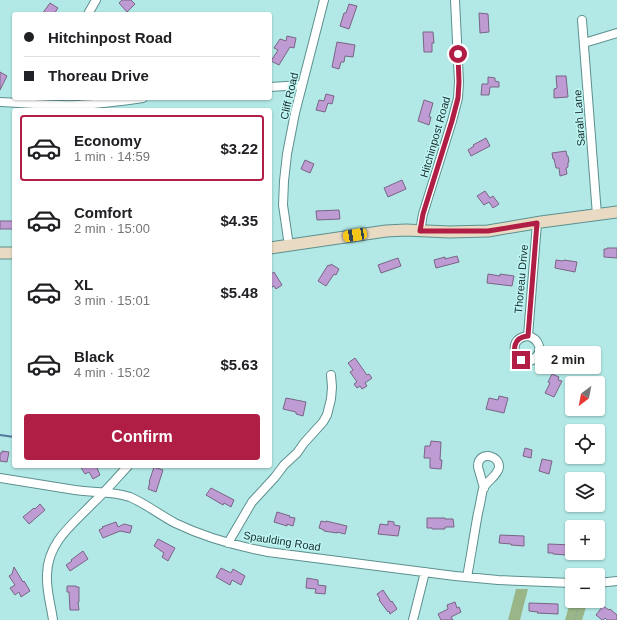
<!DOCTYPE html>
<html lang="en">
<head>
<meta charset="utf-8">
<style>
  :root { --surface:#fff; --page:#f6f6f6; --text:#202124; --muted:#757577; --line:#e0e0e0; --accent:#b11e45 }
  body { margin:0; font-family:Arial,sans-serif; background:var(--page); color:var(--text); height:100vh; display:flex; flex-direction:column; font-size:15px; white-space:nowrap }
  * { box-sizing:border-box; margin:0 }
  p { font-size:13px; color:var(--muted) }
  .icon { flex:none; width:22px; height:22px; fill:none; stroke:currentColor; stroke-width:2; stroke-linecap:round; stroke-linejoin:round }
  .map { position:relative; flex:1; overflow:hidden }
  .sheet { position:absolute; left:12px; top:108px; width:260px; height:360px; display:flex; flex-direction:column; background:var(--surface); border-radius:4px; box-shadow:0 1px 3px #0004 }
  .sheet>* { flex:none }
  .guide { position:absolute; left:12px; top:12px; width:260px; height:88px; border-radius:4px; box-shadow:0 1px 3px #0004; display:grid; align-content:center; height:88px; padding:0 12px; background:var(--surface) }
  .needle { width:26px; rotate:212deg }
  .tools { position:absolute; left:565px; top:376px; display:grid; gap:8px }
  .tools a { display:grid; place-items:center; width:40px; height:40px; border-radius:4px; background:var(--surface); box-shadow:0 1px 3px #0004; font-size:20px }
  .end { position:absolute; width:18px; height:18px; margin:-9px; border:5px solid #b11e45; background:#fff; box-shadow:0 0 0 2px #fff }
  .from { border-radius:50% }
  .bubble { position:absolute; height:28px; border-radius:4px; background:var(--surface); box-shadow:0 1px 3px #0004; font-size:13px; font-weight:700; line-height:28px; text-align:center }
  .car { position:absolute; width:12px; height:24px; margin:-12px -6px; border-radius:5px; box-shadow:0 0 3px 1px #0007; background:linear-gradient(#f5c518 24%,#345 0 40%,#f5c518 0 76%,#345 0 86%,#f5c518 0) }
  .guide b { display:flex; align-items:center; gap:14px; height:38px; font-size:15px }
  .guide b+b { border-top:1px solid var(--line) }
  .guide i { width:10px; height:10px; background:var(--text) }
  ul { padding:7px 0 0; list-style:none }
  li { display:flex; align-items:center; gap:12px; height:66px; margin:0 8px 6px; padding:0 4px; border:2px solid transparent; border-radius:4px }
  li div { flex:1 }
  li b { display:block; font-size:15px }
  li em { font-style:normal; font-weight:700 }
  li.on { border-color:var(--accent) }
  li>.icon { width:36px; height:36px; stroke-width:1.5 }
  .cta { display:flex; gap:8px; margin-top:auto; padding:8px 12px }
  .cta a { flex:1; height:46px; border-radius:4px; background:var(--accent); color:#fff; font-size:16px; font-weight:700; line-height:46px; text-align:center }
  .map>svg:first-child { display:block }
  .green { fill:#9ab587 }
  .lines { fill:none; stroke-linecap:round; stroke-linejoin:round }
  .stream { stroke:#52779a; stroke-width:2 }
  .building { fill:#bf9bd4; stroke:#796485 }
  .minor-casing { stroke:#5c908e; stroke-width:10 }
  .secondary-casing { stroke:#5c908e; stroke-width:13 }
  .path { stroke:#7ba6a4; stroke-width:1.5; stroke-dasharray:1 3; stroke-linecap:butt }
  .minor { stroke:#fff; stroke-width:8 }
  .secondary { stroke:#e9dac3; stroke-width:11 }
  .route { stroke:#b11e45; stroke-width:5 }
  .labels { text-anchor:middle; stroke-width:3; stroke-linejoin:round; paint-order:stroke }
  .street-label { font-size:11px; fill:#162b2b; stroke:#bff6f3 }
</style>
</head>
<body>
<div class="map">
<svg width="617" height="620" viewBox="0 0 617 620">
  <rect width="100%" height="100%" fill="#b2e9e6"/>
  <path class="green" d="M516 589H528L520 620H508Z
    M572 596V601H588L582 620H565Z"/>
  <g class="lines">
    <path class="stream" d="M0 435 14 437"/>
  </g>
  <path class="building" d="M122 0H131L135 4 127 12 119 3Z
    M50 3 58 8 54 14H42Z
    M349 4 357 6 349 29 340 26 344 13H346Z
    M479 13 488 14 489 32 480 33Z
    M423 32H433L434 43H432V52H424Z
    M287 36 296 38 294 48 290 47 279 65 271 61 278 50 274 48 280 39 286 41Z
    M337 42 355 45 353 57 345 56 344 62H341L339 69 332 67Z
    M0 72 7 76 0 90Z
    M556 76H566L568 97 554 98V89L557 88Z
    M488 77 495 78V81L499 82V87H490L489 95H481L482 84H488Z
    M326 94 334 96 332 104 328 103 325 112 316 110 319 100 324 101Z
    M424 100 433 103 429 117H431L429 125 418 121Z
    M486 138 490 146 471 156 468 150 474 146 473 145Z
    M566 151 567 156H568L569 162H568V167L566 168 567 174 560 176 559 168H556L554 159H553L552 153Z
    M305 160 314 164 310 173 301 169Z
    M402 180 406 189 388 197 384 188Z
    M485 191 490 198 493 196 499 204 493 208 489 202 484 205 477 196Z
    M339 210 340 219 317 220 316 211Z
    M0 221H14V229H0Z
    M607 248H617V258L604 257V249H607Z
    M457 256 459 262 436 268 434 260 445 257V259Z
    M398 258 401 266 381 273 378 265Z
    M556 260 563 261 564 260 577 262 575 272 555 268Z
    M331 264 339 269 336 275 334 274 326 286 318 281 328 265 330 266Z
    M274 272 282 285 276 289 274 286 270 288V275Z
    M488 274 500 276V274L514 276 512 286 487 283Z
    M355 358 367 375 369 374 372 378 365 383 367 386 362 389 360 386 357 388 354 384 357 382 350 372 353 370 348 363Z
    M552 374 559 377 558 380 562 381 554 397 545 393 550 383 548 382Z
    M499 396 508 398 504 413 486 409 489 398 498 400Z
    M286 398 306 402 303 416 296 414V412L283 409Z
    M431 441 441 442 440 460H442L441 469 430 468V458H424L425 446H430Z
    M525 448 532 450 531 458 523 456Z
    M2 451 9 452 7 462 0 461V453H2Z
    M542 459 552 461 549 474 539 471Z
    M80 466H100L97 468 100 475 93 479 89 472 85 474Z
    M154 467 163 470 156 492 148 489 150 482H149Z
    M211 488 234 500 231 507 224 503 223 505 206 495Z
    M40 504 45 510 29 524 23 517 34 508 35 509Z
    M277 512 290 516 289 517 295 518 293 526 287 524V526L274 522Z
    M427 518H445V519H453L454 527H445V529H432V528H427Z
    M321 521 326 522V521L347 526 345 534 337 532V533L324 531V530L319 528Z
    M388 521 394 522V525L400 526 398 536 378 534 380 524 388 525Z
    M116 522 118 527 124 524 132 526 130 533 120 531 103 538 99 530 103 528 102 527Z
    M500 535 524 536V546L511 545V544L499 543Z
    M158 539 175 548 168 561 162 557 164 553 154 546Z
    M548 544 572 545V554H566V555L553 554V553H548Z
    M83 551 88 559 70 571 66 565 72 561 71 560Z
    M14 567 23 582 24 581 30 591 21 597 19 592 15 595 10 588 15 585 9 576 12 574Z
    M221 568 231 573 233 569 245 576 241 585 232 580 230 585 216 577Z
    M307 578 318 580V585L326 586 325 594 315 593 316 589 306 588Z
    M67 586H76V587H79V602H78L79 610H70L69 592H67Z
    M383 590 391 602 392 601 397 609 390 614 389 611 388 612 379 600 380 599 377 594Z
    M455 602 457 608 459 607 461 612 451 617 453 620H441L438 614 448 609 447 605Z
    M529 603 558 604V614L537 613 538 612 529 611Z
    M603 606 609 610 610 609 617 615V620H607L605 618 603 620H602L596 615Z"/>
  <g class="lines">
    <defs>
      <path id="minor" d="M88 14 96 0
        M582 20 597 215
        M584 43 617 33
        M270 87 302 85
        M0 102C26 103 52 106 78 105 100 104 122 101 143 98
        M420 231 423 214 452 121 458 98 459 82 455 0
        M289 246 283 205 284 181 287 154 295 113 324 0
        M528 336C537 338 544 349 536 357 521 373 501 339 528 336L537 223
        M0 478C25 482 50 486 75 490 93 493 113 491 130 497 146 504 160 515 175 523 204 537 236 546 268 552L455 576 498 580 572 583
        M228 543 252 502 275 477 284 465 297 453 304 443 323 422 327 415 331 399 332 387 331 375
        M467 577C471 556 474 535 478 513 480 506 481 497 483 489 486 481 498 476 499 467 499 456 484 452 479 461 478 463 478 464 478 467L484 488
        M598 583 617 581
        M53 620C51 605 46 590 47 574 48 542 72 525 92 504 105 492 116 479 128 466
        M413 620 425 572"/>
      <path id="secondary" d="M270 248 386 231 406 230 449 232 488 231 541 222 617 212
        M0 253H14"/>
    </defs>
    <use href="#minor" class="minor-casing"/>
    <use href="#secondary" class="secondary-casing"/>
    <path class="path" d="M575 620 580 601"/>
    <use href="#minor" class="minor"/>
    <use href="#secondary" class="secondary"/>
  </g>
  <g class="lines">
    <path class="route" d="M458 54 459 82 458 98 452 121 423 214 420 231H488L537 223 528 336C514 337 510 351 521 360"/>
  </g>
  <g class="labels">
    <g class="street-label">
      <text transform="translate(289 96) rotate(-77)" y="4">Cliff Road</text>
      <text transform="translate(579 118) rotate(-94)" y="4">Sarah Lane</text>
      <text transform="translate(435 137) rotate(-74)" y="4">Hitchinpost Road</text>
      <text transform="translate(521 279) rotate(-85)" y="4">Thoreau Drive</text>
      <text transform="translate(282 541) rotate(9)" y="4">Spaulding Road</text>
    </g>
  </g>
</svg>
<div class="tools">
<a><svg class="needle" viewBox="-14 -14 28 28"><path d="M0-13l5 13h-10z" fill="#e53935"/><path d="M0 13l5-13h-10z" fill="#757577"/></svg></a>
<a><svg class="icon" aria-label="locate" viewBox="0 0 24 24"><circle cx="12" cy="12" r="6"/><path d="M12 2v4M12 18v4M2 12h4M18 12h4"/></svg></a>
<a><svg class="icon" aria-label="layers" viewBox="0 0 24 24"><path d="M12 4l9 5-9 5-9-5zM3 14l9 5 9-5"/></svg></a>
<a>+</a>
<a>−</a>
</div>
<i class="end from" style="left:458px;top:54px"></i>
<i class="end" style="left:521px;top:360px"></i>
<div class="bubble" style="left:535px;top:346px;width:66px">2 min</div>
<i class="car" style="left:355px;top:235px;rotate:261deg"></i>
<div class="guide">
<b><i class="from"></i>Hitchinpost Road</b>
<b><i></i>Thoreau Drive</b>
</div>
<section class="sheet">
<ul>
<li class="on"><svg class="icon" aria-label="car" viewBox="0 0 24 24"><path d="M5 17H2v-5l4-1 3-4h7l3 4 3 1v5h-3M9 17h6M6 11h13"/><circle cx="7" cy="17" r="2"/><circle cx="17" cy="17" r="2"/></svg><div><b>Economy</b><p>1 min · 14:59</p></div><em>$3.22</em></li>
<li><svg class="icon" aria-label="car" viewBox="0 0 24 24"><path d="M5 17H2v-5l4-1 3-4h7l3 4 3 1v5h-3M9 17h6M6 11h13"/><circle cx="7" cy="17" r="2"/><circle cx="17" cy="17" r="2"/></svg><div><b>Comfort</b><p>2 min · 15:00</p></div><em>$4.35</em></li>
<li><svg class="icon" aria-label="car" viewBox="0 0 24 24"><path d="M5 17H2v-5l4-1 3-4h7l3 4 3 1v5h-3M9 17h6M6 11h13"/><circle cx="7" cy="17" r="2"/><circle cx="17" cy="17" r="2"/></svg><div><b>XL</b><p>3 min · 15:01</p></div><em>$5.48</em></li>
<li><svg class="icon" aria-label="car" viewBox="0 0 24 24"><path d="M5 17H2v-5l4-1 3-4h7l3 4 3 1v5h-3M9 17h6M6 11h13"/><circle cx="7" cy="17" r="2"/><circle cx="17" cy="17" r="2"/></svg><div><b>Black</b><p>4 min · 15:02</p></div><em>$5.63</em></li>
</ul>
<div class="cta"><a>Confirm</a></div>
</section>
</div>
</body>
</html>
